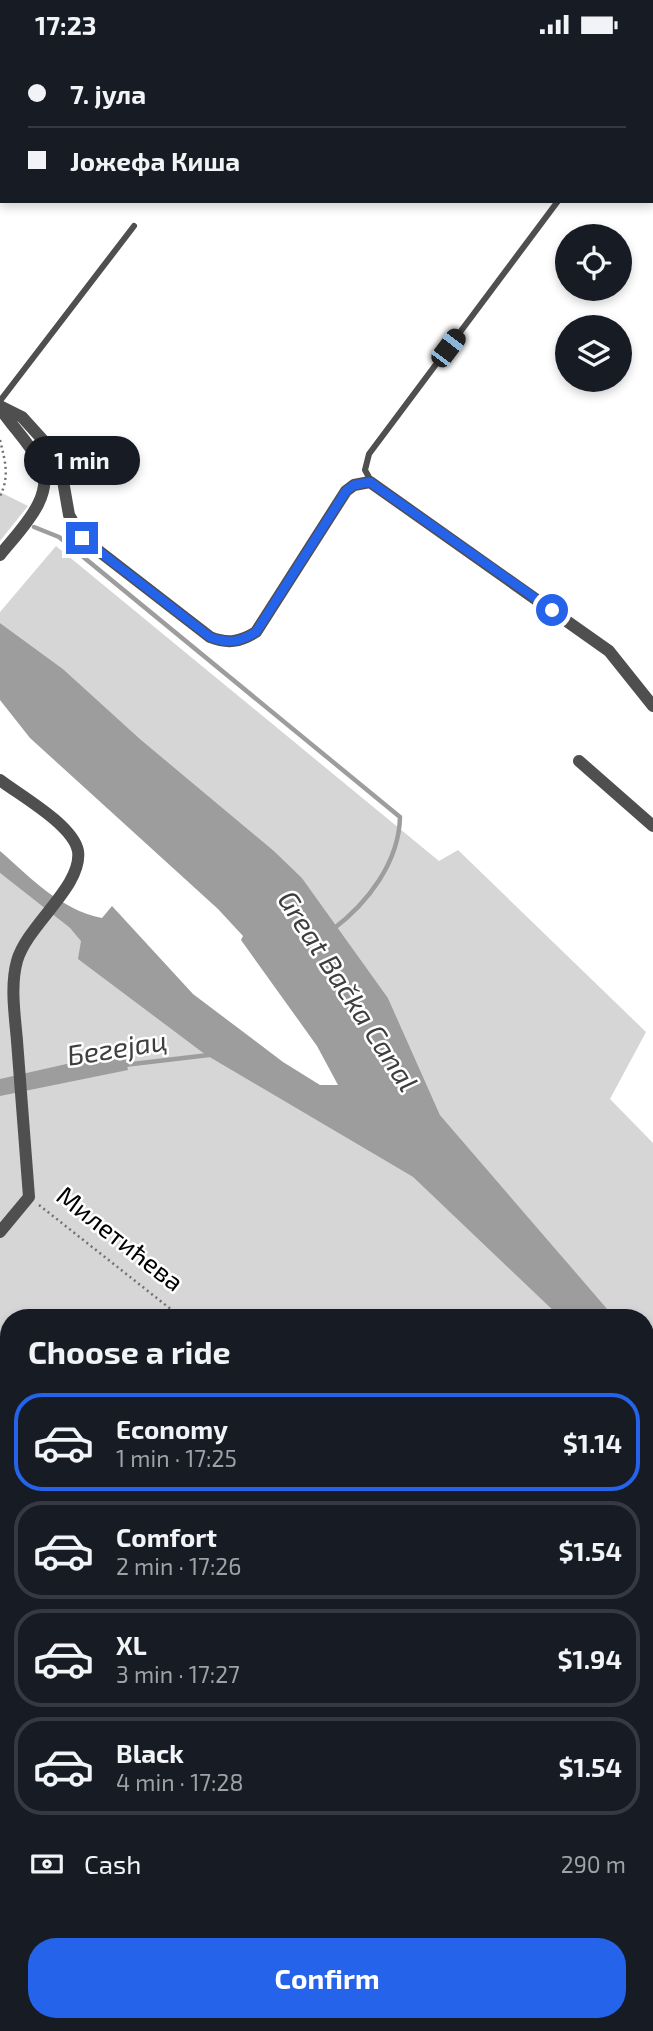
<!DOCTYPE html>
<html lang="en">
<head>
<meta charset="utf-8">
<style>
  :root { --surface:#171b24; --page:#242831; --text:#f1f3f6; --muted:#9ea1a6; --line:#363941; --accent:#2563eb }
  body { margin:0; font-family:"Exo 2",sans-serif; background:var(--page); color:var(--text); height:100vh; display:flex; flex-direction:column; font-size:26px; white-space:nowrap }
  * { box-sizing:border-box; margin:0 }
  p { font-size:23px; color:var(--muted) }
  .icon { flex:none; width:38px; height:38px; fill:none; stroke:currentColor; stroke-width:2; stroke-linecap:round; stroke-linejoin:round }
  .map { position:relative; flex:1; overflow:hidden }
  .details { position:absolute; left:0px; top:1260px; width:654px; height:723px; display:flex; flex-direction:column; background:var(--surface); border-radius:28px 28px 0 0; box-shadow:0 4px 10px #0003 }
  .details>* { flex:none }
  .hud { position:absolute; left:0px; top:0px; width:654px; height:154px; box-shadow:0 4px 10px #0003; display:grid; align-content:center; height:154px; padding:0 28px; background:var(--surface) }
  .fabs { position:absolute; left:555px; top:175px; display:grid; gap:14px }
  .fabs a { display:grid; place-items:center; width:77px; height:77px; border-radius:50%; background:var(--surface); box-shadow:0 4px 10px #0003; font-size:35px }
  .end { position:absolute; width:32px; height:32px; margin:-16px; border:9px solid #2563eb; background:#fff; box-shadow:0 0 0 4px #fff }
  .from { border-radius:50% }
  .bubble { position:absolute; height:49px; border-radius:24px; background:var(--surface); box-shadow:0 4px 10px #0003; font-size:23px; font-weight:700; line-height:49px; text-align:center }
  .car { position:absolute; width:21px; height:42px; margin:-21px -10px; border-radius:9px; box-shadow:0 0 5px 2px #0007; background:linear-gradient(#222 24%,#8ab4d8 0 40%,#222 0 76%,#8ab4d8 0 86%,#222 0) }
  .hud b { display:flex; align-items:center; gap:24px; height:66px; font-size:26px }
  .hud b+b { border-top:2px solid var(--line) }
  .hud i { width:18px; height:18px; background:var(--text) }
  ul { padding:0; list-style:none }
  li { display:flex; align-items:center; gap:21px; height:98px; margin:0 14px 10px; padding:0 14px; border:4px solid var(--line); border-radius:28px }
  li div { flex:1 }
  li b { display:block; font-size:26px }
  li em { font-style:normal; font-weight:700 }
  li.current { border-color:var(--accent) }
  li>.icon { width:63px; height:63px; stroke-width:1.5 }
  h2 { padding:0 28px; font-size:32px; line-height:84px }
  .pay { display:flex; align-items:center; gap:18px; height:77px; padding:0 28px; font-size:26px }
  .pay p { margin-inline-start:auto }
  .cta { display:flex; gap:14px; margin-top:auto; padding:14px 28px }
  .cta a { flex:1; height:80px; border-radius:28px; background:var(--accent); color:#fff; font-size:28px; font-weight:700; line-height:80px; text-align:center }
  .status { display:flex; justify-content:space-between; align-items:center; height:49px; padding:0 35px; background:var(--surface); direction:ltr }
  .status svg { height:19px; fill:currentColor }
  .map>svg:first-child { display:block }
  .green { fill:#d6d6d6 }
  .water { fill:#9d9d9d }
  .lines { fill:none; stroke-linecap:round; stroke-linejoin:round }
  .stream { stroke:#9d9d9d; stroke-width:4.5 }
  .building { fill:#bfbfbf }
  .path { stroke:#717171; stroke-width:2.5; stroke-dasharray:2 3.5; stroke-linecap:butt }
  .lane { stroke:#4f4f4f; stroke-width:6 }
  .street { stroke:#4f4f4f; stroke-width:12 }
  .route { stroke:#2563eb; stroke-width:9 }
  .labels { text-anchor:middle; stroke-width:5; stroke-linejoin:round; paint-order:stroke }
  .street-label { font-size:26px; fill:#000; stroke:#fff }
  .water-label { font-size:28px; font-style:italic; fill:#3e3e3e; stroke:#fff }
</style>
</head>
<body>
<div class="status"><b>17:23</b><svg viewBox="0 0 49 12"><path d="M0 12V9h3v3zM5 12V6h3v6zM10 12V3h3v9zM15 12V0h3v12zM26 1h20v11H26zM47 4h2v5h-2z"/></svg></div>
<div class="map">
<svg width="653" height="1982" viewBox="0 0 653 1982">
  <rect width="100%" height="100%" fill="#fff"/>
  <path class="green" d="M0 443 28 457 0 492Z
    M56 497 439 812 458 801 646 983 610 1050 653 1094V1312L646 1304V1269H615L440 1066 388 949 302 829 274 802 140 690 63 620 0 574V563Z
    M0 824 70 879 206 1006 413 1128 561 1269H9V1442L0 1433Z"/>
  <path class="water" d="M0 574 63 620 140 690 274 802 302 829 388 949 440 1066 615 1269H561L413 1128 206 1006 78 910 81 892 70 879 0 824V802C31 829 61 861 102 869L112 857 193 945 283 1013 320 1036H338L317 997 241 891 243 887 218 860 30 689 0 651Z
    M124 1002 128 1021 0 1047V1030Z"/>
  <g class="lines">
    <path class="stream" d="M34 478 59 488 400 768C399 813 368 854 332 881
      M124 1016 209 1006"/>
  </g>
  <path class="building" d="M653 1512V1633L646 1634V1525Z
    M0 1562 9 1569V1583L0 1594Z
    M646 1784 653 1793V1872L646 1862Z
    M653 1923V1979L646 1969V1928Z
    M485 1974H511L512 1976 500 1982H489Z
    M538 1974 544 1982H525Z
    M584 1974H618L625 1982H574Z"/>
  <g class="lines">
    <path class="path" d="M0 391C5 412 10 427 0 447
      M39 1156 182 1269
      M0 1960 9 1966
      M21 1974 32 1982"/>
    <path class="lane" d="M0 352 134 177
      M371 432 365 421 369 405 558 152"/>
    <path class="street" d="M0 357 22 368 51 400 62 426 69 466 82 489 210 588C228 595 240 593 256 583L346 442 354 436 370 433 609 602 653 657
      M0 359C12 377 28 393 39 412 59 445 19 482 0 506
      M579 712 653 777
      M0 731C21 747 73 776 78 802 83 837 27 876 17 912 10 937 15 967 17 992 21 1044 25 1096 29 1148L0 1183
      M151 1982 156 1974"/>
  </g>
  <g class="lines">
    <path class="route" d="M82 489 210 588C228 595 240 593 256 583L346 442 354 436 370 433 552 561"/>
  </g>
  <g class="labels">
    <g class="street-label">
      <text transform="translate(120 1190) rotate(38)" y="9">Милетићева</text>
    </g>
    <g class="water-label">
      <text transform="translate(348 942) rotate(57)" y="10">Great Bačka Canal</text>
      <text transform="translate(117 999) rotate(-9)" y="10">Бегејац</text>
    </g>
  </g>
</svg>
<div class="fabs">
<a><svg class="icon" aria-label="locate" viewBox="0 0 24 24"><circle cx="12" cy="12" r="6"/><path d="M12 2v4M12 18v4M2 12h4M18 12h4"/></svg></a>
<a><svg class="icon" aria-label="layers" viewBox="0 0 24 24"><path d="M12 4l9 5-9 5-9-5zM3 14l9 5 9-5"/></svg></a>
</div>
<i class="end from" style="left:552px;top:561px"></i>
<i class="end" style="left:82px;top:489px"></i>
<div class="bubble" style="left:24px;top:387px;width:116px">1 min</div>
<i class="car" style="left:448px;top:299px;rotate:37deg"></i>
<div class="hud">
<b><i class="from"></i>7. јула</b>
<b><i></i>Јожефа Киша</b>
</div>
<section class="details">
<h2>Choose a ride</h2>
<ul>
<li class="current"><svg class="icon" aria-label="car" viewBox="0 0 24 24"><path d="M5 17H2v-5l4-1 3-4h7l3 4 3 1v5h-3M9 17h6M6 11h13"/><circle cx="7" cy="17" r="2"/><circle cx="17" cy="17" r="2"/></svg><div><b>Economy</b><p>1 min · 17:25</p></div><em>$1.14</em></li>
<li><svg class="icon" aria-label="car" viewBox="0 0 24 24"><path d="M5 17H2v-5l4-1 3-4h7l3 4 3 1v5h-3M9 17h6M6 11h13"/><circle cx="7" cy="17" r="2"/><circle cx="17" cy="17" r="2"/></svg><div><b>Comfort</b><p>2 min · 17:26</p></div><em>$1.54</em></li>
<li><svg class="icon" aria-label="car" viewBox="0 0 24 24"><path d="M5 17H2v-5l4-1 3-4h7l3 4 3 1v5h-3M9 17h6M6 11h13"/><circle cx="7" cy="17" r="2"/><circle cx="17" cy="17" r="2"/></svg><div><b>XL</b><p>3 min · 17:27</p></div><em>$1.94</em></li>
<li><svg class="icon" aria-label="car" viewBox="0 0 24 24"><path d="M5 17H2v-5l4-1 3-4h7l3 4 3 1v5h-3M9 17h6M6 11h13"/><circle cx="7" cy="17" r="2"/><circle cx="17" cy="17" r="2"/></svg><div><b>Black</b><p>4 min · 17:28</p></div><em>$1.54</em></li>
</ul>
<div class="pay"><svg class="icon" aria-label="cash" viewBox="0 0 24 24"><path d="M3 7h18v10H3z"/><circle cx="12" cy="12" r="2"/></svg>Cash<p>290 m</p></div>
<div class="cta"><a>Confirm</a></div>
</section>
</div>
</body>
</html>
